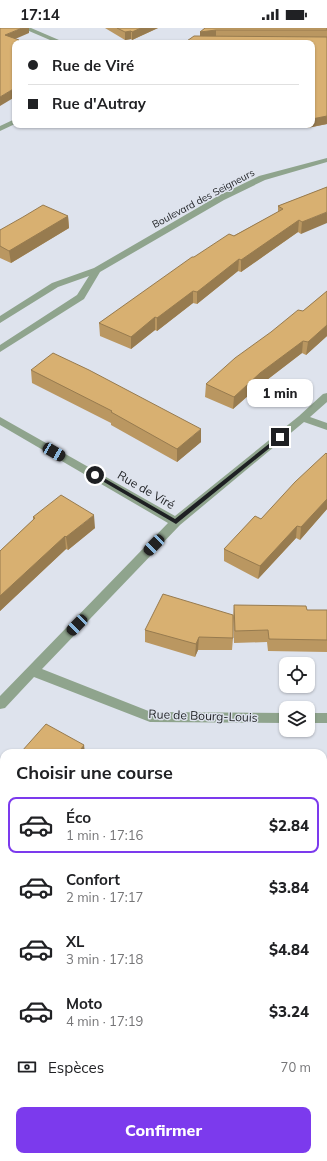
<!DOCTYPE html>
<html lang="fr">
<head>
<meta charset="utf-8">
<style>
  :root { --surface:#fff; --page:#f6f6f6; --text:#202124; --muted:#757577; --line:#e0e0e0; --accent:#7c3aed }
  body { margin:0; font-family:Mulish,sans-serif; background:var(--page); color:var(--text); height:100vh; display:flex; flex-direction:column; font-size:15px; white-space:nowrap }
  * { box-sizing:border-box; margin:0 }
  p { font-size:13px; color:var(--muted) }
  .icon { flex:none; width:22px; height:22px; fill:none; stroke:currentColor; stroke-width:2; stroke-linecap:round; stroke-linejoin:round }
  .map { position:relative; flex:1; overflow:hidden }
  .side { position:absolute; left:0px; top:721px; width:327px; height:412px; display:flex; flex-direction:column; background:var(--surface); border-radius:12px 12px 0 0; box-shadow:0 1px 3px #0004 }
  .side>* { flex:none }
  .top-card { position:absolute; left:12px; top:12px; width:303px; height:88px; border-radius:8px; box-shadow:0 1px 3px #0004; display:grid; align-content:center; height:88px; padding:0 16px; background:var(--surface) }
  .buttons { position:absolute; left:279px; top:629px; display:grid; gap:8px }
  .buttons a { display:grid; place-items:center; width:36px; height:36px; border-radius:8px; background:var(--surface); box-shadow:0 1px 3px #0004; font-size:20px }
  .end { position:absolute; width:18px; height:18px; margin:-9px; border:5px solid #1e2023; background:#fff; box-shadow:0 0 0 2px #fff }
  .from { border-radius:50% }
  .bubble { position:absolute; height:28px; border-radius:8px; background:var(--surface); box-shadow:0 1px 3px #0004; font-size:13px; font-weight:800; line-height:28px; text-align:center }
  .car { position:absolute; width:12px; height:24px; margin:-12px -6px; border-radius:5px; box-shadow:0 0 3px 1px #0007; background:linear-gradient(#222 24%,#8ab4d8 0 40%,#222 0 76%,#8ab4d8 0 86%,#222 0) }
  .top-card b { display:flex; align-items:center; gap:14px; height:38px; font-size:15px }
  .top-card b+b { border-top:1px solid var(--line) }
  .top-card i { width:10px; height:10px; background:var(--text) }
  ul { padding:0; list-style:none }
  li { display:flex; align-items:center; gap:12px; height:56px; margin:0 8px 6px; padding:0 8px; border:2px solid transparent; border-radius:8px }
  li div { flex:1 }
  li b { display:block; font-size:15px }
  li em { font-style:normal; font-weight:800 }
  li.active { border-color:var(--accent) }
  li>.icon { width:36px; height:36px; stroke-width:1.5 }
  h2 { padding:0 16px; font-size:18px; line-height:48px }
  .pay { display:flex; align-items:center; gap:10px; height:44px; padding:0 16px; font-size:15px }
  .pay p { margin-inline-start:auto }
  .button { display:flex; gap:8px; margin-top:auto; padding:8px 16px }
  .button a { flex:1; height:46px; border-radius:8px; background:var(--accent); color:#fff; font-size:16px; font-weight:800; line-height:46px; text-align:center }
  .status { display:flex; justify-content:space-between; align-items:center; height:28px; padding:0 20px; background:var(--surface); direction:ltr }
  .status svg { height:11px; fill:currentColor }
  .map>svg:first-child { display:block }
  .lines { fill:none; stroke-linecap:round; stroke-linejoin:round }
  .minor { fill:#8fa48d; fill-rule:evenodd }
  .wall { fill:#ba9761 }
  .shaded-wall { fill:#977b4f }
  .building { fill:#d8b071; stroke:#977b4f }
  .route { fill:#1e2023 }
  .labels { text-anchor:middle; stroke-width:3; stroke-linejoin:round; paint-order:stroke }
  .far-street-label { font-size:10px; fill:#1e2023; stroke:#dee3ed }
  .street-label { font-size:12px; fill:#1e2023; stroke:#dee3ed }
</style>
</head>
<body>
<div class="status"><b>17:14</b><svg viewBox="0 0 49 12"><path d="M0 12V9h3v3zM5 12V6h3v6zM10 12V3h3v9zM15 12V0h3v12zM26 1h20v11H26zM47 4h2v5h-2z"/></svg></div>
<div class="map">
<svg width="327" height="1133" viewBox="0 0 327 1133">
  <rect width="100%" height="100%" fill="#dee3ed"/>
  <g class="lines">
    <path class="minor" d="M22 0H31L66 15H57Z
      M15 91V96L0 103V98Z
      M327 130V134L265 152 224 172 100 244 84 271 0 324V317L77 267 89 248 58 259 0 295V288L52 255 94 240 218 168 259 148Z
      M327 365V374L310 389 327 395V402L304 394 180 497 42 641 151 684 286 685V695L150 694 34 649 5 680 0 681V668L168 495 0 397V389L175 488 299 388 323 366Z
      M308 685H327V695H308Z
      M0 1052 4 1053V1070L0 1069Z
      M323 1064H327V1080H323Z
      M120 1129H145L147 1133H122Z"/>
  </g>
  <path class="wall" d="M105 0H158L132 12 131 11 125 12Z
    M205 0H327V96L307 100 306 97H312V15L200 8V4Z
    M327 159 301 206 298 204 241 244 238 243 197 276 193 275 157 303 155 302 131 321 100 308 99 295 194 229 278 184V178Z
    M68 188 69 200 11 235 0 230V202Z
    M327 263V308L306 327 302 325 259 358 233 381 205 369 206 356 303 283Z
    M31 342 201 414 177 434 111 397V395L32 355Z
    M327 426V481L300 512 296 510 258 551 224 533V521L261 491Z
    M33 489 95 500 68 522 66 521 0 583V523L33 492Z
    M234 577 307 582H327V624L268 623 267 614 234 615 233 590V610L232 622H198L195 629 145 614V602L233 589Z
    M323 738 327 739V791H323Z
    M4 752V799L0 797V757Z
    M0 884 4 886V946L0 944Z
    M323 914H327V982L323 983Z"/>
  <path class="shaded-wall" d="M22 0H29V5L6 15 5 7Z
    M141 0H158L132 12V4Z
    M216 2V10L200 11V4Z
    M131 3V11L125 12V4Z
    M15 60V69L0 78V69Z
    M327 88V96L307 100V97H312V91Z
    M327 184V195L301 206 302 194Z
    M68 188 69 200 11 235 9 223Z
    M299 192 298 204 241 244V232Z
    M239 231 238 243 197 276V264Z
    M193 263V275L157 303V290Z
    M155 289V302L131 321V309Z
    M327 297V308L306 327 308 314Z
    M303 313 302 325 259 358 233 381 234 369 260 345Z
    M201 401V414L177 434V421Z
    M327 471V481L300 512 301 499Z
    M94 487 95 500 68 522 66 509Z
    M297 498 296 510 258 551 260 538Z
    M65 508 66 521 0 583V568Z
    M199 609 198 622 195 629 196 616Z
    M84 717 85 725H78Z"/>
  <path class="building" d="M0 0H22L5 7 19 12 18 13 25 15H15V60L0 69Z
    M117 0H141L132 4 131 3 125 4Z
    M205 0H327V2H216L200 4Z
    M194 8 327 9V88L312 91V15H184Z
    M327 159V184L302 194 299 192 241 232 239 231 197 264 193 263 157 290 155 289 131 309 99 295 192 229H194L229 206 234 208 283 181 278 178Z
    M43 177 68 188 9 223 0 218V202L23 189Z
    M327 263V297L308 314 303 313 260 345 234 369 206 356 235 330 271 304 298 282 303 283Z
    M53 325 89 342 201 401 177 421 111 384 112 383 31 342Z
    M326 425 327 426V471L301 499 297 498 260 538 224 521 255 488 261 491 295 454Z
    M61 467 94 487 66 509 65 508 0 568V523L35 490 33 489Z
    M163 566 233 587V610L199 609 196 616 145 602Z
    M234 577 306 578 307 582H327V612L269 611 268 602 235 603Z
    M46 696 84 717 78 725H24L22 723Z
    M323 738 327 739V779H323Z
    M4 752V789L0 786V757Z
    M0 884 4 886V937L0 935Z
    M323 914H327V972L323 973Z"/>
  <path class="route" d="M280 407 283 409 282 410 176 496 92 447 97 446 175 491Z"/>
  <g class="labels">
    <g class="far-street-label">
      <text transform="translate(203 170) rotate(-28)" y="4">Boulevard des Seigneurs</text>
    </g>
    <g class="street-label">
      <text transform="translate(146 462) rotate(30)" y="4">Rue de Viré</text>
      <text transform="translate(203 688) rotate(2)" y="4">Rue de Bourg-Louis</text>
    </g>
  </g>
</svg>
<div class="buttons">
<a><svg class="icon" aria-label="locate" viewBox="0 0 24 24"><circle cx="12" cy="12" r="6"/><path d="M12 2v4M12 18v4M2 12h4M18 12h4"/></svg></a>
<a><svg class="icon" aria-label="layers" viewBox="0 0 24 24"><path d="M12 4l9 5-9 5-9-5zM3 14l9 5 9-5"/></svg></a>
</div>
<i class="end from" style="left:95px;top:447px"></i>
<i class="end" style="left:280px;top:409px"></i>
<div class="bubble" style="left:247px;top:351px;width:66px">1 min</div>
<i class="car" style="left:54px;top:424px;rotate:120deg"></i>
<i class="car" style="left:154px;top:517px;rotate:224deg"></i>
<i class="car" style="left:77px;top:597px;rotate:224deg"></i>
<div class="top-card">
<b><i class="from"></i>Rue de Viré</b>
<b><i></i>Rue d'Autray</b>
</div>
<section class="side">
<h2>Choisir une course</h2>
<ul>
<li class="active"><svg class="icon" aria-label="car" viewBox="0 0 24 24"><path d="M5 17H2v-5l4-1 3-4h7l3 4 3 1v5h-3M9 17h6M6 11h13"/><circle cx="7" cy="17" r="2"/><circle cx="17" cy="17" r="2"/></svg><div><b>Éco</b><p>1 min · 17:16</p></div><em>$2.84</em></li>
<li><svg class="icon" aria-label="car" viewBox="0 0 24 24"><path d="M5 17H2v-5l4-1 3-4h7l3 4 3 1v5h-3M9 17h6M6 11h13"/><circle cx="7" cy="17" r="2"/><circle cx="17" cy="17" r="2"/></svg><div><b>Confort</b><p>2 min · 17:17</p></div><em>$3.84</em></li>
<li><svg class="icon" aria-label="car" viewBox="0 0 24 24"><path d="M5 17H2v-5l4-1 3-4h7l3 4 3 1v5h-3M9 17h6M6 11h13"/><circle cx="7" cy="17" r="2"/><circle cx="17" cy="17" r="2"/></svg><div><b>XL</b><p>3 min · 17:18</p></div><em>$4.84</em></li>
<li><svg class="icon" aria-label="car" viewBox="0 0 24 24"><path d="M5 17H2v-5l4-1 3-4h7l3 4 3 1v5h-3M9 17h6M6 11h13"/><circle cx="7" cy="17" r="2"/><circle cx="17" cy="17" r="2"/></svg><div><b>Moto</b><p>4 min · 17:19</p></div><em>$3.24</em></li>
</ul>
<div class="pay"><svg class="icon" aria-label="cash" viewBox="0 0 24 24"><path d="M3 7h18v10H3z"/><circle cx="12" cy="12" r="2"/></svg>Espèces<p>70 m</p></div>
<div class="button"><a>Confirmer</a></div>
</section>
</div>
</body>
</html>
